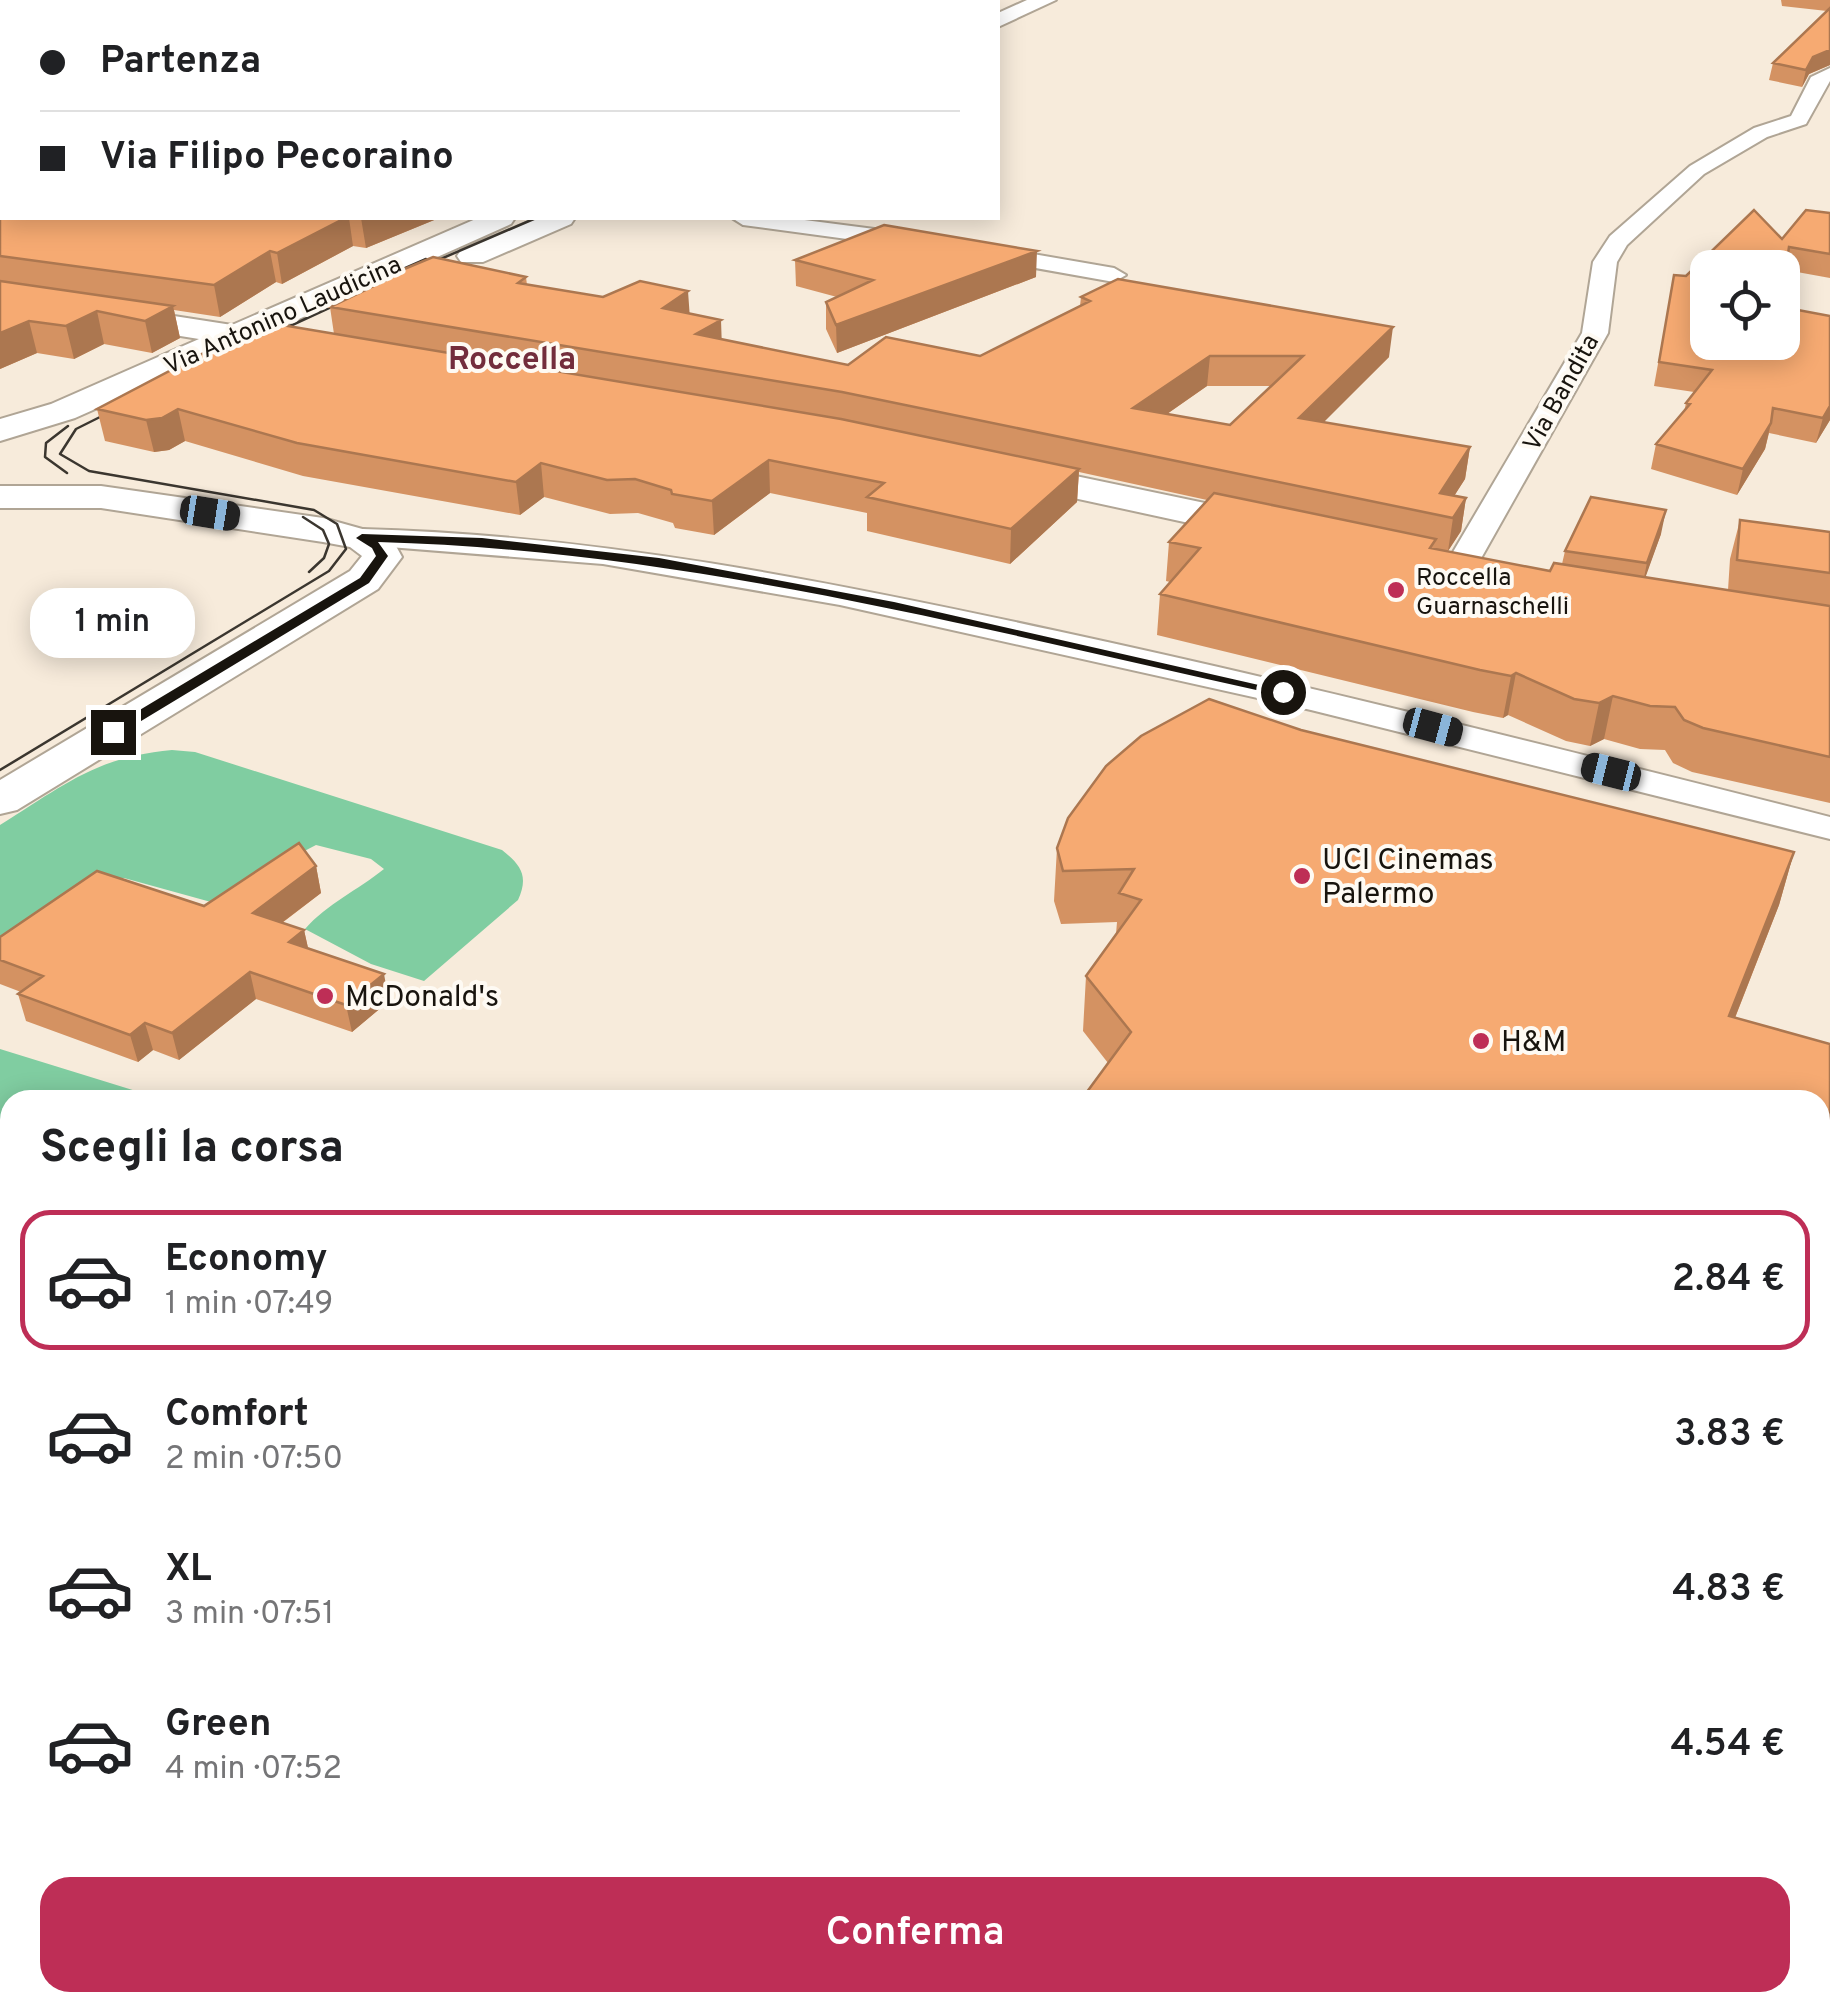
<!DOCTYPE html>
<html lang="it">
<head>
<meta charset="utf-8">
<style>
  :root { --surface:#fff; --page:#f2f2f2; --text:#202124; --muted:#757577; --line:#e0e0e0; --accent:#be2e56 }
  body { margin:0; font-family:Overpass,sans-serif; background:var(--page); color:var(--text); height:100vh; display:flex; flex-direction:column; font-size:38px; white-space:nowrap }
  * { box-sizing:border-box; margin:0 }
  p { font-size:32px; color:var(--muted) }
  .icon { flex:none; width:55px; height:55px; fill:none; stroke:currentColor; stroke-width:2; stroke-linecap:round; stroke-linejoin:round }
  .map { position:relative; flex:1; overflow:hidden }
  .side { position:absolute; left:0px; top:1090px; width:1830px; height:922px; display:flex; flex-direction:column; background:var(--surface); border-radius:30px 30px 0 0; box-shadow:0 5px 25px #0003 }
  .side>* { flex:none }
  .hud { position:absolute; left:0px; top:0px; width:1000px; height:220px; box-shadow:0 5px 25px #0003; display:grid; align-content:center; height:220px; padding:0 40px; background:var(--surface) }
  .controls { position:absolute; left:1690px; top:250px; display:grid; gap:20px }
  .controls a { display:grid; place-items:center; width:110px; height:110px; border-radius:20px; background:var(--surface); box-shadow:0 5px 25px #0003; font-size:50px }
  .end { position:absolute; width:45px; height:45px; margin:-22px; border:12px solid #18140e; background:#fff; box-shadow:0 0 0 5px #fff }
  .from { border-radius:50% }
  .bubble { position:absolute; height:70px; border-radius:30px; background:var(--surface); box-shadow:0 5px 25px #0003; font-size:32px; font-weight:600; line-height:70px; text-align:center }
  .car { position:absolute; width:30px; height:60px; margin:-30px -15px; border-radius:12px; box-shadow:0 0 8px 2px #0007; background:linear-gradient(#222 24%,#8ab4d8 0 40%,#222 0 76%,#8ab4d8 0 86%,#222 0) }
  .hud b { display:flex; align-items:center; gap:35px; height:95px; font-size:38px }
  .hud b+b { border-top:2px solid var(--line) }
  .hud i { width:25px; height:25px; background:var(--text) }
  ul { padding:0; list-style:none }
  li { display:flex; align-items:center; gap:30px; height:140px; margin:0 20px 15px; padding:0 20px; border:5px solid transparent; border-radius:30px }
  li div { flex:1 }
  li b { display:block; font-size:38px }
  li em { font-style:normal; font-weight:600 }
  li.selected { border-color:var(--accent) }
  li>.icon { width:90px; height:90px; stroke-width:1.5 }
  h2 { padding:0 40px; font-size:45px; line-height:120px }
  .primary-button { display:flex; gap:20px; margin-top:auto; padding:20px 40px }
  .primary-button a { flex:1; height:115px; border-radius:30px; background:var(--accent); color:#fff; font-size:40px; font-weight:600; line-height:115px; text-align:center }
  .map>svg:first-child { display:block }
  .green { fill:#80cda1 }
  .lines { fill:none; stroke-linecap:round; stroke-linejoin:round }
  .street-casing { stroke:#b0a595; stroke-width:4 }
  .secondary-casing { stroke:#b0a595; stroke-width:4 }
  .street { fill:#fff; fill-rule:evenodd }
  .secondary { fill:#fff; fill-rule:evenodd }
  .tram { stroke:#3b362f; stroke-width:2.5 }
  .wall { fill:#d49262; fill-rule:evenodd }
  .shaded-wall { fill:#ac7750 }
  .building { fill:#f6aa72; stroke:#ac7750; stroke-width:2.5; fill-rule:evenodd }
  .route { fill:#18140e }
  .poi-dot { fill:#be2e56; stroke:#fefaf3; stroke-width:4 }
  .labels { text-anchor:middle; stroke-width:8; stroke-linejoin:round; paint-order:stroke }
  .far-street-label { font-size:25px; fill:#18140e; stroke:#fefaf3 }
  .far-poi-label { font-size:25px; fill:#18140e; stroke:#fefaf3; text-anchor:start }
  .poi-label { font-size:30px; fill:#18140e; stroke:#fefaf3; text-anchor:start }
  .far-district-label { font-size:32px; font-weight:bold; fill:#732d3c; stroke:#fefaf3 }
</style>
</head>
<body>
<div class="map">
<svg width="1830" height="2011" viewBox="0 0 1830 2011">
  <rect width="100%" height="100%" fill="#f7ebdb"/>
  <path class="green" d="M172 750 195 752 502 850C521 865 529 876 518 900L424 981 371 964 305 929C327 904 358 890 384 869L371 859 316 845 291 858 229 907 124 878 101 884 0 959V825C63 786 95 757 172 750Z
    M0 1049 165 1100H10V1193L0 1189Z"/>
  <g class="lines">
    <defs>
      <path id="street" d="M11 0H47L48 2H13Z
        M1830 68V81L1806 124 1767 137 1704 174 1627 245 1617 262 1608 333 1475 569 1470 576H1448L1443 569 1582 333 1593 262 1610 236 1690 166 1754 128 1791 116 1811 77Z
        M0 112H2V124H0Z
        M732 218H789L921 235 932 242 921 249 743 225Z
        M981 245 1114 268 1126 275 1114 282 973 257 970 252Z
        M362 529C598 535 827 581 1057 631 1316 687 1573 752 1830 817V839L1311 710 840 605 603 564 351 544 347 538 351 532Z"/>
      <path id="secondary" d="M1027 0H1056L998 27V13Z
        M478 218H515L511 224 272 331 331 341 335 348 331 355 319 358 239 345 75 418 0 441V419L51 404 199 339 0 307V289L232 325Z
        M538 218H575L571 224 483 262H461L457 256 461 250Z
        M1004 461 1267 516 1281 520 1286 528 1281 536 1267 540 991 480 985 472 991 464Z
        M0 486H101L323 518 391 537 402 557 378 589 17 810 0 814V780L350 571 362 556 350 547 323 542 101 508H0Z"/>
    </defs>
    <use href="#street" class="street-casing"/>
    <use href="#secondary" class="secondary-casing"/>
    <use href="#street" class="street"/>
    <use href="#secondary" class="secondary"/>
    <path class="tram" d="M415 270 536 218
      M339 297 426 259
      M264 338 355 296
      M67 473 45 457 46 443 68 426
      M303 517 323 530 329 544 324 558 309 572
      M0 770 329 571 346 549 337 524 314 510 89 471 60 454 76 429 124 405"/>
  </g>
  <path class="wall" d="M211 0H778L773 2H211Z
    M1781 0H1830V65L1809 74 1802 87 1769 80 1773 63 1827 11 1782 6Z
    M0 153 2 218H439L366 248 353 246 282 284 276 282 220 317 174 310 180 338 152 353 104 344 74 359 37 353 0 369Z
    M1754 210 1782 239 1806 210 1830 213V278L1786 270 1782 292V268H1708V342H1782V307L1830 316V420L1816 443 1769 433 1765 449 1737 495 1651 469 1656 444 1684 412 1686 403 1694 392 1654 386 1674 275 1686 276Z
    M795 260 1036 277 837 353 826 329V302L837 297 796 286Z
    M526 277 527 285 689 313 722 339 848 365 980 356 1080 306 1081 297 1389 357 1323 422 1470 447 1465 479 1454 496 1466 498 1461 531 1448 551 1550 571 1562 564 1565 551 1661 534 1645 577 1728 590 1730 559 1740 520 1830 532V803L1692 772 1673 763 1665 750 1640 749 1604 739 1590 746 1566 741 1508 715 1503 718 1473 712 1157 635 1160 594 1170 582 1166 581 1169 542 1207 500 1079 472 1077 502 1010 564 867 531V513L770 493 714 535 675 528 673 523 638 513 610 514 544 497 520 515 303 476 185 441 169 450 154 452 105 441 97 409 334 334 330 307 379 284 378 280ZM1207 386H1272L1230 425 1167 414Z
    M1209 699 1301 730 1794 852 1779 905 1735 1018 1830 1044V2011H265L272 2002H1820V1100H1081L1108 1063 1083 1031 1086 976 1116 934 1117 922 1061 924 1054 901 1057 848 1068 818 1106 766 1141 736Z
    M316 866 321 893 282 923 304 930 308 948 389 1001 352 1032 256 999 179 1060 153 1050 138 1062 26 1021 18 994 21 992 0 984V937L204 906Z"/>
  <path class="shaded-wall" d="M726 0H778L773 2H720Z
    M1830 50V65L1809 74 1802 87 1806 70 1813 57Z
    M345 218H349L353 246 282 284 277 253Z
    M361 218H439L366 248Z
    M270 251 276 282 220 317 214 285Z
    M1037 251 1036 277 837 353 836 325Z
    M688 291 690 319 663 308Z
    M173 306 180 338 152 353 145 321Z
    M97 311 104 344 74 359 66 326Z
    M721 320 722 349 696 334Z
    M29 321 37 353 0 369V333Z
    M1393 327 1389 357 1296 450 1299 418Z
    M1210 356 1207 386 1131 439 1133 408Z
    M1830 406V420L1816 443 1823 418Z
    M178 409 185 441 169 450 154 452 146 420Z
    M1771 423 1765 449 1737 495 1743 469Z
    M1470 447 1465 479 1442 515 1440 493Z
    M769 460 770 493 714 535 712 501Z
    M541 463 544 497 520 515 516 482Z
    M1079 469 1077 502 1010 564 1011 529Z
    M1466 498 1461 531 1448 551 1453 518Z
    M1666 510 1661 534 1642 587 1647 563Z
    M1516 673 1508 715 1503 718 1511 676Z
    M1613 696 1604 739 1590 746 1599 703Z
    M1794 852 1779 905 1714 1071 1729 1016Z
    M316 866 321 893 259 940 253 913Z
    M304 930 310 957 289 942Z
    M250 972 256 999 179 1060 172 1033Z
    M384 974 389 1001 352 1032 346 1005Z
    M145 1023 153 1050 138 1062 130 1035Z"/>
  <path class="building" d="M305 0H726L720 2H327Z
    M1830 8V50L1813 57 1806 70 1773 63Z
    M0 153H2V218H345L277 253 270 251 214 285 0 256Z
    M1754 210 1782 239 1806 210 1830 213V254L1789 247 1782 292V268H1708V342H1782V307L1830 316V406L1823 418 1773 408 1771 423 1743 469 1656 444 1690 404 1686 403 1712 370 1659 362 1674 275 1686 276Z
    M884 225 1037 251 836 325 826 302 873 280 795 260Z
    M433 257 526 277 518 283 603 297 640 281 688 291 663 308 721 320 696 334 848 365 886 337 980 356 1090 301 1081 297 1118 279 1393 327 1299 418 1470 447 1440 493 1466 498 1453 518 842 392 330 307 384 281 378 280ZM1210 356H1303L1230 425 1133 408Z
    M0 281 173 306 145 321 97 311 66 326 29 321 0 333Z
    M270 323 841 419 1079 469 1011 529 867 497 884 483 769 460 712 501 672 494 671 490 635 479 607 480 541 463 516 482 297 443 178 409 162 418 146 420 97 409 221 344Z
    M1214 493 1436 539 1430 548 1550 571 1554 563 1830 606V757L1703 728 1684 720 1675 707 1650 706 1613 696 1599 703 1574 699 1516 673 1511 676 1480 670 1160 594 1200 548 1169 542Z
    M1591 497 1666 510 1647 563 1565 551Z
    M1740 520 1830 532V573L1737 560Z
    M1209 699 1301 730 1794 852 1729 1016 1830 1044V2011H265L272 2002H1820V1100H1081L1131 1032 1086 976 1141 900 1119 893 1134 869 1063 871 1057 848 1068 818 1106 766 1141 736Z
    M299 843 316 866 253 913 304 930 289 942 384 974 346 1005 250 972 172 1033 145 1023 130 1035 18 994 43 976 0 960V937L97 871 204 906Z"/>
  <path class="route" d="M362 534 482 538 659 558 894 602 1290 692 1283 696C984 630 685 550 378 542L388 556 369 583 118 735H108V729L360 578 376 556 372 548 356 538Z"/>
  <g class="poi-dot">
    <circle cx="1396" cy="590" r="10"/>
    <circle cx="1302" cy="876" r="10"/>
    <circle cx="325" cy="996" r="10"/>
    <circle cx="1481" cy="1041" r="10"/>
  </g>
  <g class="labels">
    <g class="far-street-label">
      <text transform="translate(282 314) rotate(-24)" y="9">Via Antonino Laudicina</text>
      <text transform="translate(1560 392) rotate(-61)" y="9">Via Bandita</text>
    </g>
    <g class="far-poi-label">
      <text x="1416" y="585">Roccella<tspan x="1416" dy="29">Guarnaschelli</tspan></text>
    </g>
    <g class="poi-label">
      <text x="1322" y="869">UCI Cinemas<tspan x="1322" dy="34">Palermo</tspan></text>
      <text x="345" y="1006">McDonald's</text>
      <text x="1501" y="1051">H&amp;M</text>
    </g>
    <g class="far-district-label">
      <text x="512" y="369">Roccella</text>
    </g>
  </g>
</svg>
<div class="controls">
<a><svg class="icon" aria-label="locate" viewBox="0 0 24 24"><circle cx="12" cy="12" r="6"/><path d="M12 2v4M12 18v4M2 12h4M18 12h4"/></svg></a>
</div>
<i class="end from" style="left:1283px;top:692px"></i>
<i class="end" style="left:113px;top:732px"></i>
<div class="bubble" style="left:30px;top:588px;width:165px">1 min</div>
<i class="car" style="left:210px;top:513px;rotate:99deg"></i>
<i class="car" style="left:1433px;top:727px;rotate:105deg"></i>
<i class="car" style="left:1611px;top:772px;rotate:284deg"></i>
<div class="hud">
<b><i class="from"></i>Partenza</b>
<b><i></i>Via Filipo Pecoraino</b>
</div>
<section class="side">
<h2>Scegli la corsa</h2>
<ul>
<li class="selected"><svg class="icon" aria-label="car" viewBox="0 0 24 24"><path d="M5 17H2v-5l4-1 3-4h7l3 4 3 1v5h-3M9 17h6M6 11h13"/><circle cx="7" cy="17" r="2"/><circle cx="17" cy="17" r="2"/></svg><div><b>Economy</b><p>1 min · 07:49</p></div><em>2.84 €</em></li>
<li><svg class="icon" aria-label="car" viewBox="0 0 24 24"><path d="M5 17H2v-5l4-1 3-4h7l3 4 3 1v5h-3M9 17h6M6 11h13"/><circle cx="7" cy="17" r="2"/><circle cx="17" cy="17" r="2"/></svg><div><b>Comfort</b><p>2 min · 07:50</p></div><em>3.83 €</em></li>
<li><svg class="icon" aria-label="car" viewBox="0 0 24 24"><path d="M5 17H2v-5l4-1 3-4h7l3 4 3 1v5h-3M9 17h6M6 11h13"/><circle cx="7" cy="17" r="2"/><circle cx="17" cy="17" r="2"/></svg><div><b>XL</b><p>3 min · 07:51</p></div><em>4.83 €</em></li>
<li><svg class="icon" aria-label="car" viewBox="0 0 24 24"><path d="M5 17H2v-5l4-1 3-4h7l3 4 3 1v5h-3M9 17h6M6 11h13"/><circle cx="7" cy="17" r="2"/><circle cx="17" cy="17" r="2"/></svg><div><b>Green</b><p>4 min · 07:52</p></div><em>4.54 €</em></li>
</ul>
<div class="primary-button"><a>Conferma</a></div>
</section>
</div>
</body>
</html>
